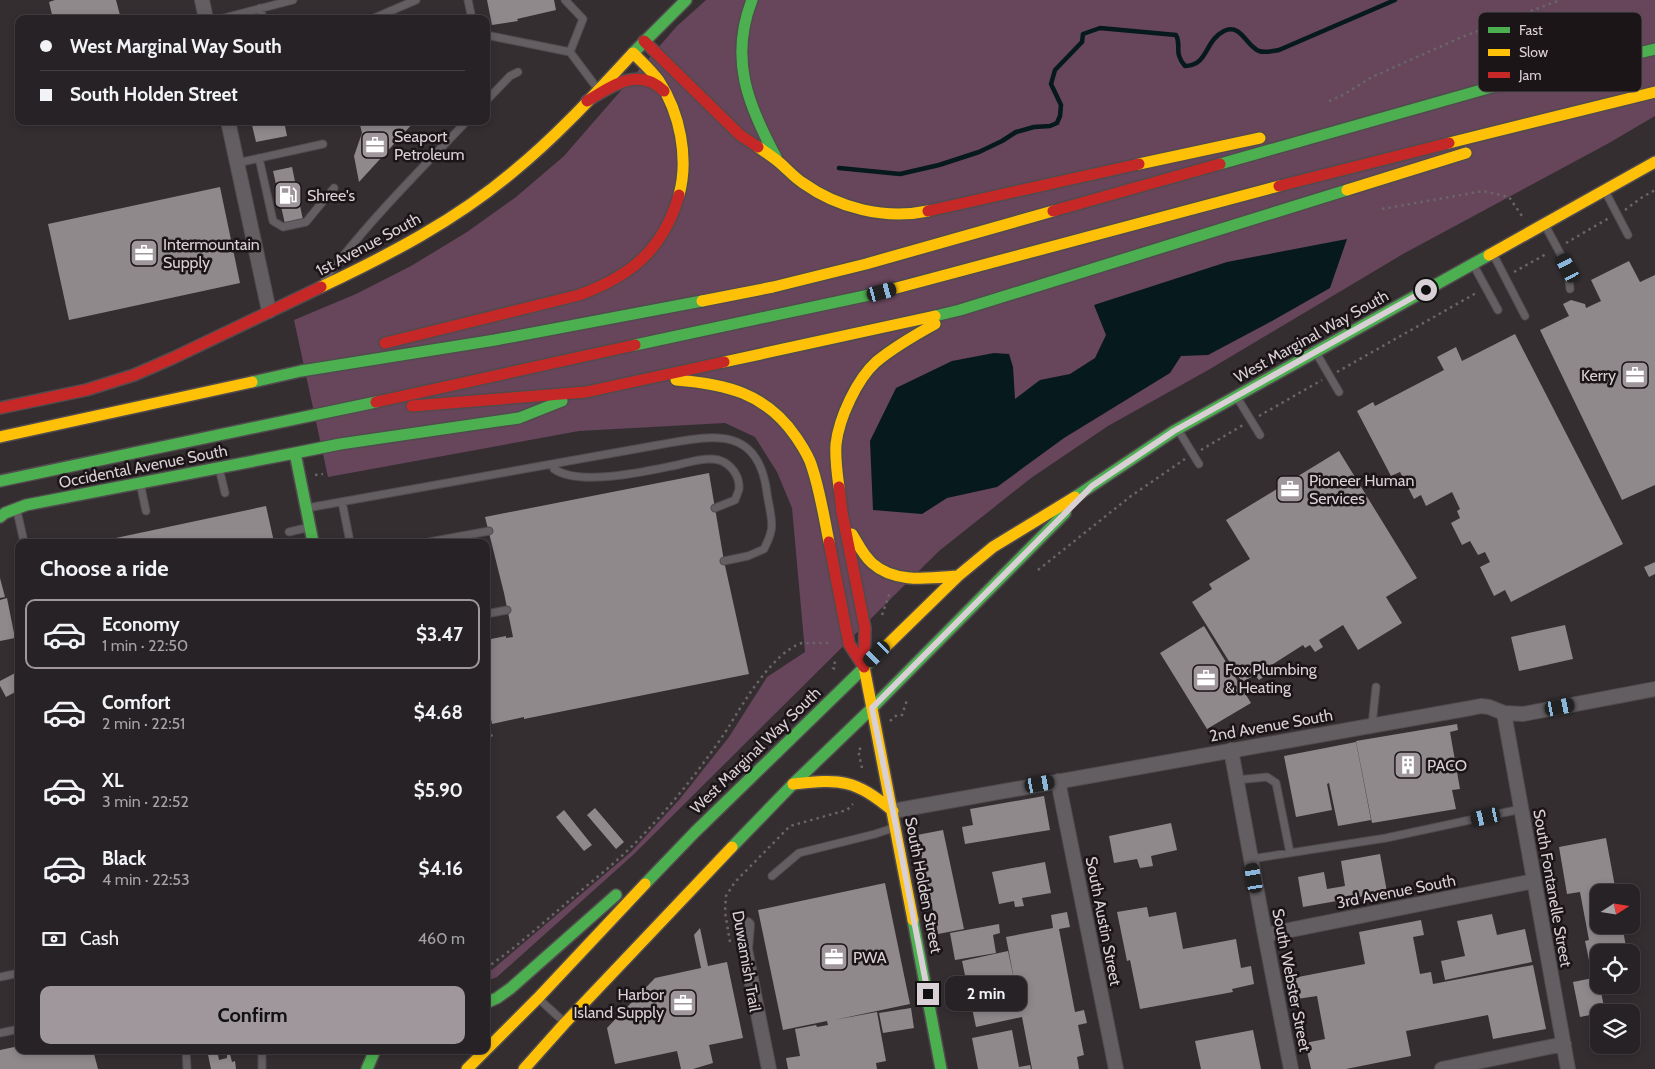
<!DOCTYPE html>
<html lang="en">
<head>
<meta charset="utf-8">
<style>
  :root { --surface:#272225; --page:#2f2a2d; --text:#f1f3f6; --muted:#a4a4a7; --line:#433f42; --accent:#9f979c }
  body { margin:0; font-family:Cabin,sans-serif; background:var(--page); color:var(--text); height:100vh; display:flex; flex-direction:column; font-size:19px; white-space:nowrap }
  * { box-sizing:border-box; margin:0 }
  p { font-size:16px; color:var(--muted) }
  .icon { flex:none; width:28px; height:28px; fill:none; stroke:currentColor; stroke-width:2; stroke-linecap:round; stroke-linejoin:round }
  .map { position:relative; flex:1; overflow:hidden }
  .panel { position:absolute; left:15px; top:539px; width:475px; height:515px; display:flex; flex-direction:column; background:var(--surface); border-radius:10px; box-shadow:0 2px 8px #0003,0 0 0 1px var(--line) }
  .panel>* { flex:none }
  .banner { position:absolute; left:15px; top:15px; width:475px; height:110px; border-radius:10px; box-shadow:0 2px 8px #0003,0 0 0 1px var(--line); display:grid; align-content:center; height:110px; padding:0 25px; background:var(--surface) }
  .needle { width:32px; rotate:78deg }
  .tools { position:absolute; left:1590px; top:884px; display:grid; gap:10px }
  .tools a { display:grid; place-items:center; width:50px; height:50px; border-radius:10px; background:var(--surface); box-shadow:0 2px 8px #0003,0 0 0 1px var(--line); font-size:25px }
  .end { position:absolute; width:22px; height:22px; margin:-11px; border:6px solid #d8d0d5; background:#111; box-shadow:0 0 0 2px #111 }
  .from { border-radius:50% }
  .bubble { position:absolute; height:35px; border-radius:10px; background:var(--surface); box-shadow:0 2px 8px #0003,0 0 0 1px var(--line); font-size:16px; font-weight:700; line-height:35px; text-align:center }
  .car { position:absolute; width:15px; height:30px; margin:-15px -8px; border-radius:6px; box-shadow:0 0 4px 1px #0007; background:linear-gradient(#222 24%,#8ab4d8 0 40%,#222 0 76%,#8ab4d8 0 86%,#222 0) }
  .banner b { display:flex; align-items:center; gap:18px; height:48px; font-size:19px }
  .banner b+b { border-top:1px solid var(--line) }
  .banner i { width:12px; height:12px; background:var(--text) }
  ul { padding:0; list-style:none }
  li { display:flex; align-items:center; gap:15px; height:70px; margin:0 10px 8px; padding:0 15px; border:2px solid transparent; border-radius:10px }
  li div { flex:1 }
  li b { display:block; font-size:19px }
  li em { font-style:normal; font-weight:700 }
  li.selected { border-color:var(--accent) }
  li>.icon { width:45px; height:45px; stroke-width:1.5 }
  h2 { padding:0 25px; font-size:22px; line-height:60px }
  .pay { display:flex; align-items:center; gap:12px; height:55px; padding:0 25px; font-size:19px }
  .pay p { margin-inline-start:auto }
  .action { display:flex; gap:10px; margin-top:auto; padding:10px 25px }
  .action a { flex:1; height:58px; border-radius:10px; background:var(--accent); color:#111; font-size:20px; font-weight:700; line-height:58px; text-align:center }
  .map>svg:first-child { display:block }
  .green { fill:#67455b }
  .water { fill:#06191c }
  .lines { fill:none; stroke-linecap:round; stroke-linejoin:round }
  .stream { stroke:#06191c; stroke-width:4.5 }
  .building { fill:#8f898c }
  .lane-casing { stroke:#514b4e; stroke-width:9 }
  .street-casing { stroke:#514b4e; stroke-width:16 }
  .fast-casing { stroke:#514b4e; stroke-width:14 }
  .slow-casing { stroke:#514b4e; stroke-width:14 }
  .jam-casing { stroke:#514b4e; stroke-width:14 }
  .path { stroke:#6a6568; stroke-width:2.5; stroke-dasharray:2.5 4; stroke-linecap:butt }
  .lane { stroke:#635e61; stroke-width:7 }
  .street { stroke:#635e61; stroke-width:14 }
  .fast { stroke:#4caf50; stroke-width:11 }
  .slow { stroke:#ffc107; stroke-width:11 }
  .jam { stroke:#c62828; stroke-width:11 }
  .route { stroke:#d8d0d5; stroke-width:6 }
  .labels { text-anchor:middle; stroke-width:5; stroke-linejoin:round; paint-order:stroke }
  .poi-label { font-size:16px; fill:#d8d0d5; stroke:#1b1518; text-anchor:start }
  .street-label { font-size:16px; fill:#d8d0d5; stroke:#1b1518 }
  .key { fill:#1b1518; stroke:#544d51; stroke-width:1 }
  .key-label { font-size:14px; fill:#d8d0d5 }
</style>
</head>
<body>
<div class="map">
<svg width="1655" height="1069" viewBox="0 0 1655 1069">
  <rect width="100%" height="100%" fill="#342e31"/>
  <path class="green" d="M706 0H1655V116L1609 143 1403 254 1210 369 1108 426 1031 478 939 551 633 855 497 977 486 981V972L493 969 631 852 679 800 729 737 767 677 805 652 792 508 777 472 755 437 725 423 579 431 328 477 294 320 356 294 411 266 467 232 516 197 564 156 677 26Z"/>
  <path class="water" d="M1347 239 1330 288 1272 321 1208 355 1181 356 1170 373 1064 438 997 487 947 498 922 514 873 510 870 441 896 388 952 361 994 353 1009 354 1013 367 1015 399 1040 380 1070 374 1095 358 1106 335 1094 305 1227 262Z"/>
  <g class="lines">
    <path class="stream" d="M839 168 900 174 939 165 979 152 1002 141 1016 132 1034 127 1050 126 1057 123 1060 116 1061 105 1051 84 1055 70 1082 42 1083 34 1100 28 1176 35C1182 46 1173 52 1185 66 1209 65 1204 41 1224 31 1241 23 1246 46 1259 51 1265 53 1273 51 1279 50L1395 0"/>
  </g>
  <path class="building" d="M55 0H116L121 19H53L49 2Z
    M487 0H554L556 10 517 19 518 21 492 25Z
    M251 121H284L287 136 256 142Z
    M359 121H415L359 182 354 156 362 133Z
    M292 167 303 220 285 224 273 171Z
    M220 187 240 283 69 320 48 224Z
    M1629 261 1640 282 1655 275V485L1622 500 1540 330 1569 316 1563 304 1571 300 1585 304 1586 308 1601 301 1591 280Z
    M1515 334 1623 544 1511 602 1505 590 1494 596 1480 567 1490 562 1485 552 1478 555 1470 541 1462 545 1451 523 1460 518 1457 511 1460 509 1452 492 1426 506 1421 495 1414 499 1400 472 1391 476 1357 411 1373 402 1375 406 1444 370 1437 357 1456 347 1462 361Z
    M1339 451 1417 578 1386 597 1402 623 1358 650 1343 625 1319 640 1323 647 1315 652 1310 645 1305 648 1303 645 1262 671 1265 676 1259 680 1255 675 1242 682 1192 602 1212 589 1209 584 1250 559 1226 520Z
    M709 473 724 561 749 674 524 719V717L492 724 486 693V640L506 636V638L513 637 504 593 485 517Z
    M266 506 274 542H97Z
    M1655 562V574L1649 577 1644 567Z
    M0 578 5 597 0 598Z
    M7 598 15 638 0 641V600Z
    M1565 625 1573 659 1519 671 1511 637Z
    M1204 626 1251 703 1207 729 1160 653Z
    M19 671V690L6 697 0 686V681Z
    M1457 724 1458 730 1450 732 1460 789 1452 790 1456 809 1372 823 1356 741Z
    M1356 742 1371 820 1338 826 1329 783 1327 784 1332 810 1296 817 1284 756Z
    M1044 796 1050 830 965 844 962 827 973 825 970 809Z
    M595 808 624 842 616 849 587 815Z
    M564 810 592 845 584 851 556 817Z
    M1171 823 1177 850 1151 856 1153 866 1140 868 1137 859 1114 863 1109 836Z
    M943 830 964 929 938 934 917 835Z
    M1606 838 1616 892H1599V925H1622L1627 952H1599V964L1590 965 1585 941 1589 940 1580 892 1567 894 1559 847Z
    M1380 854 1387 892 1303 907 1298 877 1324 872 1327 889 1345 886 1341 861Z
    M1045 862 1051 893 1022 898 1024 906 1015 907 1014 901 999 904 992 872Z
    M885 883 910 1004 834 1020 877 1012 886 1061 876 1063 877 1069H788L786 1058 800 1056 795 1029 816 1025 817 1027 828 1025 827 1021 783 1030 758 910Z
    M1147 907 1149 917 1176 912 1183 949 1236 939 1241 968 1251 966 1254 984 1232 989 1233 992 1140 1009 1130 960 1127 961 1117 912Z
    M1067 912 1070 927 1059 929 1075 1012 1084 1010 1087 1023 1078 1025 1084 1055 1077 1057 1079 1069H1032L1022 1017 976 1027 962 961 1008 951 1015 984 1006 937 1053 928 1051 915Z
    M1492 914 1497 935 1525 929 1532 962 1445 980 1441 961 1465 956 1457 921Z
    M1421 920 1424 935 1413 937 1420 974 1431 972 1433 984 1533 965 1546 1029 1493 1039 1488 1015 1406 1031 1411 1056 1346 1069H1311L1305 1043 1325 1039 1317 996 1297 999 1293 978 1365 964 1359 932Z
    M999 924 1000 933 993 935 996 953 955 960 950 933Z
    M700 928 708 966 727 962 743 1038 709 1045 713 1063 693 1069H681L677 1051 615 1064 607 1028 655 978 701 968 694 935Z
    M1598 977 1605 1012 1580 1017 1573 982Z
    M911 1008 914 1028 883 1033 879 1013Z
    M1012 1030 1019 1067 1030 1065 1031 1069H978L972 1038Z
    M1253 1030 1261 1069H1201L1195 1041Z
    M19 1046V1050H93L98 1069H0V1050Z
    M207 1050H217L219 1060 227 1058V1055L230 1054 232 1062 235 1061 236 1069H211Z"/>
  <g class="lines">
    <defs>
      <path id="lane" d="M468 0 472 19
        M565 0 583 19 570 52 597 88
        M260 8 263 19
        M220 19 293 0
        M372 19 416 0
        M486 35 570 52
        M486 101 510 76 518 72
        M259 158 273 221 283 227 306 222 334 188
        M237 163 323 144
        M1606 193 1628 235
        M1546 227 1568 268 1570 289
        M1494 256 1525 316
        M1474 266 1498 310
        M325 279C368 222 418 172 467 121
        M1318 356 1339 392
        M1238 399 1260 435
        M1180 433 1199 464
        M553 464 554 469C580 487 647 471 677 465 690 462 705 457 719 460 731 464 740 476 739 489 738 493 736 497 735 500L715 508
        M219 468 225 493
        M140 483 146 511
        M342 502 350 542
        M307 508 658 445C710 436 758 423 767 493 768 503 774 522 771 531 770 537 767 543 764 549L748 556 724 561
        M17 511 24 542
        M289 532 310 527
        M429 542 489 531
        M486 614 507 610
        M1372 725 1376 687
        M1236 780 1267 777 1276 783 1290 853
        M1251 859 1386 838 1521 809
        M772 876 799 853 875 834 896 827
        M0 977 19 973
        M540 1000 562 1020
        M0 1033 19 1029
        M186 1050 187 1069
        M262 1050V1069"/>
      <path id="street" d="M202 0 206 19
        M228 121 269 311
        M1504 713 1568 1069
        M1231 750 1265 935 1291 1069
        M1058 781 1116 1069
        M893 811 1471 708 1481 706 1489 707 1504 713 1523 714 1655 689
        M747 925 745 949 769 1069
        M1265 935 1534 881
        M1442 1069 1564 1044"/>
      <path id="fast" d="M752 0C729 59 748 105 776 157
        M633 53 686 0
        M1484 89 1655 49
        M1220 164 1499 85
        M935 316 960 310 1347 190
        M635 345 874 294
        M252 382 301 371 495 340 702 301
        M295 453 340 444 519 418 562 401
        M0 481 376 402
        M1075 497 1174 431 1489 255
        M0 517 5 513 26 505 295 453 313 542
        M732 847 793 784 872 708 1065 513
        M645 884 695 832 877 655
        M913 920 941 1069
        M486 1003 497 998 511 988 616 895
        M367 1069 375 1050"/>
      <path id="slow" d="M633 53C642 62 652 71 659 81 680 113 689 158 679 195
        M1449 143 1655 92
        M758 147C765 152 773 157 780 163 788 170 795 178 803 183 838 208 885 220 928 211
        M1139 164 1260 138
        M1347 190 1466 153
        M1489 255 1655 162
        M321 287C389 255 456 220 514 171 557 136 595 94 633 53
        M874 294 1279 186
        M702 301 773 287 866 264 1053 211
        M724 362 935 316
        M676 380C726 384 766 393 796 437 802 446 809 456 812 467 820 491 824 517 829 542
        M0 437 252 382
        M839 487C837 473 835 458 836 444 839 418 857 379 876 362 894 347 915 335 935 324
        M852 534C858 544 863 555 872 563 895 584 930 578 958 576
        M877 655 958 576 993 547 1075 497
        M864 667 913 920
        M793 784C842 779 854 779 893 811
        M467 1069 538 998 645 884
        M524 1069 565 1023 732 847"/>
      <path id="jam" d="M644 41 740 135 758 147
        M587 101C612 86 639 66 664 91
        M1279 186 1449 143
        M928 211 1139 164
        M1053 211 1220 164
        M385 343 579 295C631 276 663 250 679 195
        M376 402 635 345
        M412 406 586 392 724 362
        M0 408 86 390 134 375 173 358 321 287
        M839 487 842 512 865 628 864 667
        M829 542 849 644 864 667"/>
    </defs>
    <use href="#lane" class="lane-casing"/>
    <use href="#street" class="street-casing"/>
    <use href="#fast" class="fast-casing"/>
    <use href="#slow" class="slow-casing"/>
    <use href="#jam" class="jam-casing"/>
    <path class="path" d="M1329 101 1343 95 1372 77 1462 37 1560 0
      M1382 209 1483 191 1509 197 1522 216
      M1625 210 1641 198 1655 190
      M1566 243 1609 218
      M1514 272 1548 253
      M1337 372 1478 292
      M1259 416 1322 380
      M1201 450 1243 425
      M315 475 323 474
      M1038 570 1131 496 1185 459
      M882 615 890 592
      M835 669 833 668 836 659
      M890 721 897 715H902L907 700
      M486 741 493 734V732
      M862 768 858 750 863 747
      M730 942 725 912 726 896 735 882 790 826 847 810 853 804
      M486 968C513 950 538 927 563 906 589 883 619 861 643 835 674 802 703 766 728 728 743 703 773 652 802 643H831"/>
    <use href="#lane" class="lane"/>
    <use href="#street" class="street"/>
    <use href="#fast" class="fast"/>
    <use href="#slow" class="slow"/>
    <use href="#jam" class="jam"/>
  </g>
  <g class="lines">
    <path class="route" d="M928 994 896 826 872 708 1092 486 1174 431 1426 290"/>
  </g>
  <defs>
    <symbol id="office-square" viewBox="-11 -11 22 22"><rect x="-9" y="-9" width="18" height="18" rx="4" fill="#9f979c" stroke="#1b1518"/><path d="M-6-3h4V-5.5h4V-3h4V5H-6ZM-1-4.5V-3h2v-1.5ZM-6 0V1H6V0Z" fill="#fff"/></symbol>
    <symbol id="fuel-square" viewBox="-11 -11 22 22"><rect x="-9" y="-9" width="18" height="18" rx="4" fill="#9f979c" stroke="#1b1518"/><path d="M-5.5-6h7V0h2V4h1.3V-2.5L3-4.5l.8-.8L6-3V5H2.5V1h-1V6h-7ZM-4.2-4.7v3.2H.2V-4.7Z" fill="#fff"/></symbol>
    <symbol id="building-square" viewBox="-11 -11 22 22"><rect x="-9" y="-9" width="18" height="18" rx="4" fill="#9f979c" stroke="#1b1518"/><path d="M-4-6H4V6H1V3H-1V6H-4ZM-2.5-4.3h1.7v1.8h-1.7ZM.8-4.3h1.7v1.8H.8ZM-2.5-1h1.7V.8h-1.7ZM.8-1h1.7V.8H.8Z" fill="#fff"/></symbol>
  </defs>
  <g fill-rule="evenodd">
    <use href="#office-square" x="359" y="129" width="32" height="32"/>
    <use href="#fuel-square" x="272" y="179" width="32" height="32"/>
    <use href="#office-square" x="128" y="237" width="32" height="32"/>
    <use href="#office-square" x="1619" y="359" width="32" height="32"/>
    <use href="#office-square" x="1274" y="473" width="32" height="32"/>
    <use href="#office-square" x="1190" y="662" width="32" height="32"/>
    <use href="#building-square" x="1392" y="749" width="32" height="32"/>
    <use href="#office-square" x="818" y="941" width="32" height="32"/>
    <use href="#office-square" x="667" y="987" width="32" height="32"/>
  </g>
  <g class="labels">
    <g class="poi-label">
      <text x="394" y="142">Seaport<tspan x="394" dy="18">Petroleum</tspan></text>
      <text x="307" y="201">Shree's</text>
      <text x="163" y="250">Intermountain<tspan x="163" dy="18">Supply</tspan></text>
      <text x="1616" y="381" text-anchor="end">Kerry</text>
      <text x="1309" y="486">Pioneer Human<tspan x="1309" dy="18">Services</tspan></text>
      <text x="1225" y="675">Fox Plumbing<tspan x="1225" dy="18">&amp; Heating</tspan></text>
      <text x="1427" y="771">PACO</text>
      <text x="853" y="963">PWA</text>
      <text x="664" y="1000" text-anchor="end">Harbor<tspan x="664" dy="18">Island Supply</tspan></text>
    </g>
    <g class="street-label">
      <text transform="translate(368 244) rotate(-28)" y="6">1st Avenue South</text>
      <text transform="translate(1311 336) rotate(-29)" y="6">West Marginal Way South</text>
      <text transform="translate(143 466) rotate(-11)" y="6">Occidental Avenue South</text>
      <text transform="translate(1271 725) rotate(-10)" y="6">2nd Avenue South</text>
      <text transform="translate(755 750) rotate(-44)" y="6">West Marginal Way South</text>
      <text transform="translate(924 885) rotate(79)" y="6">South Holden Street</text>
      <text transform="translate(1553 888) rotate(80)" y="6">South Fontanelle Street</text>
      <text transform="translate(1396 891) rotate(-11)" y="6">3rd Avenue South</text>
      <text transform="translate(1104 921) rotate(79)" y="6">South Austin Street</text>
      <text transform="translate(747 961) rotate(80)" y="6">Duwamish Trail</text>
      <text transform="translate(1292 980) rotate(79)" y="6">South Webster Street</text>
    </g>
  </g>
  <rect x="1478" y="12" width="164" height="80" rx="8" class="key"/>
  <rect x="1488" y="27" width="22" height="6" fill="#4caf50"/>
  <rect x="1488" y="49" width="22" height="7" fill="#ffc107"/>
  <rect x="1488" y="72" width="22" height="6" fill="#c62828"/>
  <g class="key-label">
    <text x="1519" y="35">Fast</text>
    <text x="1519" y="57">Slow</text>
    <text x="1519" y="80">Jam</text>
  </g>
</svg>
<div class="tools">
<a><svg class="needle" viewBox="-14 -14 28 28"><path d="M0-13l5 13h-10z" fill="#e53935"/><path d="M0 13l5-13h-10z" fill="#a4a4a7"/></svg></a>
<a><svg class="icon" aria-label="locate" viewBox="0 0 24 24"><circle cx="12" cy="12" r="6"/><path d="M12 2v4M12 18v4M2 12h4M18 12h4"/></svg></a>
<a><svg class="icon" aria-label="layers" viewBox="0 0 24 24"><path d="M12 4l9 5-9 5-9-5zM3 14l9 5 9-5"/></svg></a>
</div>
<i class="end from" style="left:1426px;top:290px"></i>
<i class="end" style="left:928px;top:994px"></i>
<div class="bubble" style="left:945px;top:976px;width:82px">2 min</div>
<i class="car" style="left:1568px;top:268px;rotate:332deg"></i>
<i class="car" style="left:882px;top:292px;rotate:75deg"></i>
<i class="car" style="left:877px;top:654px;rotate:226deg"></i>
<i class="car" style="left:1560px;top:707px;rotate:79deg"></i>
<i class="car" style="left:1040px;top:784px;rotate:80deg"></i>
<i class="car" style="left:1486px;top:817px;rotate:257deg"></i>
<i class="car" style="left:1254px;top:878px;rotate:350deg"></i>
<div class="banner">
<b><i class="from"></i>West Marginal Way South</b>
<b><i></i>South Holden Street</b>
</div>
<section class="panel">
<h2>Choose a ride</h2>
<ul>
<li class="selected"><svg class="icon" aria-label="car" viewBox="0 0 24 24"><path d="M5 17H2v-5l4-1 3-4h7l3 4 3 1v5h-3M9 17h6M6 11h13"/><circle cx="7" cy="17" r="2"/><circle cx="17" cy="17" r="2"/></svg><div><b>Economy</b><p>1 min · 22:50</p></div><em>$3.47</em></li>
<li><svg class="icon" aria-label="car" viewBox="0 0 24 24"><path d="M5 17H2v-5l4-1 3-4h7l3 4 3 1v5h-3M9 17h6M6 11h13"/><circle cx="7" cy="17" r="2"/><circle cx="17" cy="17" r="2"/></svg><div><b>Comfort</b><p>2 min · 22:51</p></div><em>$4.68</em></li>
<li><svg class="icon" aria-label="car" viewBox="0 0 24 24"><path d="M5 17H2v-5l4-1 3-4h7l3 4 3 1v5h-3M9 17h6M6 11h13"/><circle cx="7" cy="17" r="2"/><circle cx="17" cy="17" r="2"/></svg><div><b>XL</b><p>3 min · 22:52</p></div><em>$5.90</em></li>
<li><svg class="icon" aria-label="car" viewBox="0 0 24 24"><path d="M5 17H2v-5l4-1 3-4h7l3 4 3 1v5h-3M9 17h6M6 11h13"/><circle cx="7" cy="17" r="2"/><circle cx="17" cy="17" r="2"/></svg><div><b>Black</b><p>4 min · 22:53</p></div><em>$4.16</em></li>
</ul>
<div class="pay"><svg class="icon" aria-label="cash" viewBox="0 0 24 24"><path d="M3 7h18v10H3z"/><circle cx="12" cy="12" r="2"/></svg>Cash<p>460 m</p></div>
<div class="action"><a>Confirm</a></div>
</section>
</div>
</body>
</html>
